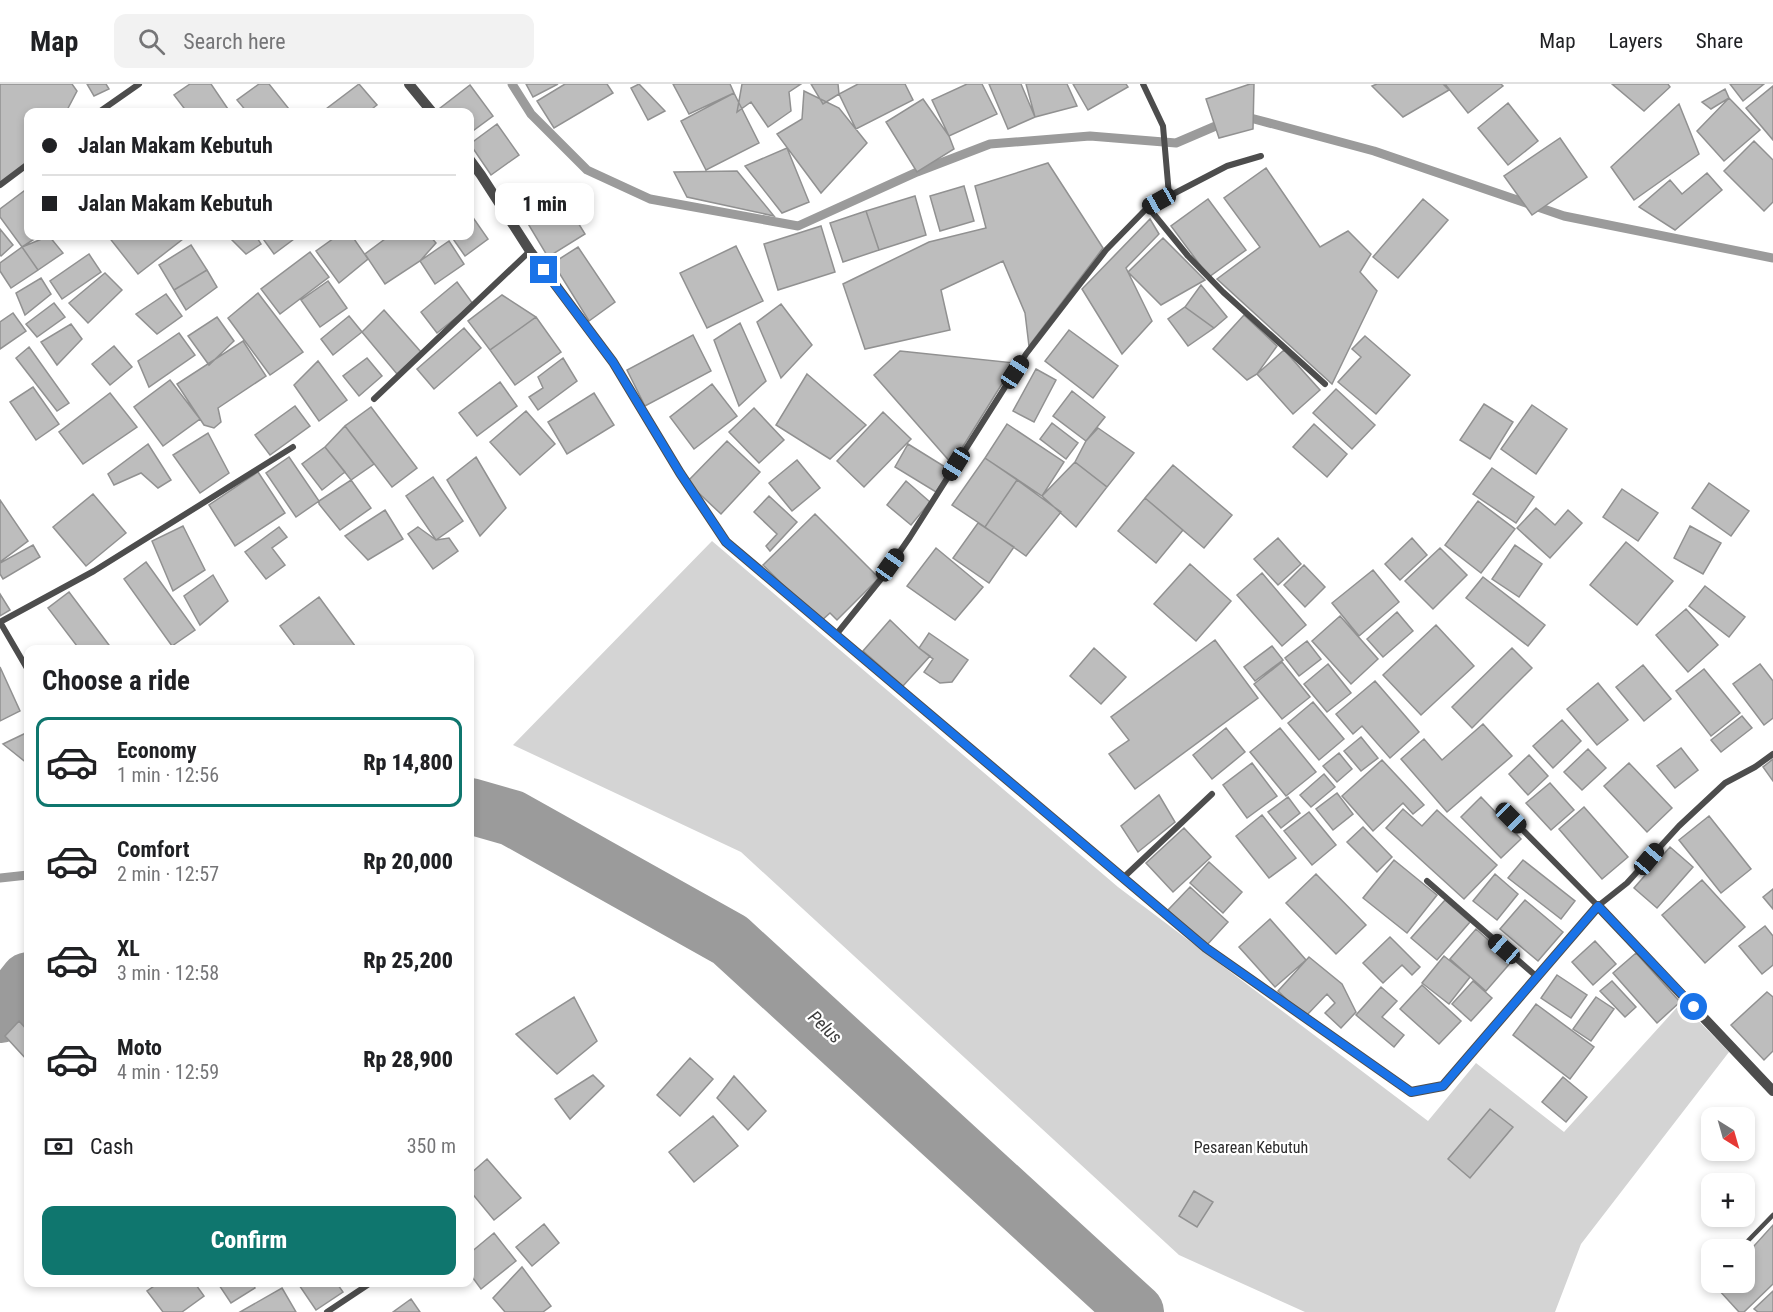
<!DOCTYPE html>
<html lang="en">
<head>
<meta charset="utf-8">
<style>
  :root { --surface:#fff; --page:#f2f2f2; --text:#202124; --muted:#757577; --line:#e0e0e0; --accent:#0f766e }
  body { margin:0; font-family:"Roboto Condensed",sans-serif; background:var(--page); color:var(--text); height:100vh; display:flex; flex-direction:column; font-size:22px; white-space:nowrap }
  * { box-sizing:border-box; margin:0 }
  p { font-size:20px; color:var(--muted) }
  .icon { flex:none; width:33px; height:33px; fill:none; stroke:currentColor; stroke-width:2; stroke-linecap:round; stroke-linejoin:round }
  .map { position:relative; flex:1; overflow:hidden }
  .details { position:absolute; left:24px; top:561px; width:450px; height:642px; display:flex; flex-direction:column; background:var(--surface); border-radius:12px; box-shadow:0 3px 9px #0003 }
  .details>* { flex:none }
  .guide { position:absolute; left:24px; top:24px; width:450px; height:132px; border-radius:12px; box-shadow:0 3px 9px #0003; display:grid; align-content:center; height:132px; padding:0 18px; background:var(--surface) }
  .needle { width:39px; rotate:143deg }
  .fabs { position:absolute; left:1701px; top:1023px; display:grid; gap:12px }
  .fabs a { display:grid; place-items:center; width:54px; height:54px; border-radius:12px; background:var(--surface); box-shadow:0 3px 9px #0003; font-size:30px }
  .end { position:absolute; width:27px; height:27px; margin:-14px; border:8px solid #1a73e8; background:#fff; box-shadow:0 0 0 3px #fff }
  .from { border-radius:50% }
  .bubble { position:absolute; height:42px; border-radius:12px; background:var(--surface); box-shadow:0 3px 9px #0003; font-size:20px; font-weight:800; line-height:42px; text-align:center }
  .car { position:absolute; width:18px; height:36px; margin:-18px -9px; border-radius:8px; box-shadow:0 0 4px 2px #0007; background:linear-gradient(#222 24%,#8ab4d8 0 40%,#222 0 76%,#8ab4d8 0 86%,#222 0) }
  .guide b { display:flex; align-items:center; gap:21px; height:57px; font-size:22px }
  .guide b+b { border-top:2px solid var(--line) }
  .guide i { width:15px; height:15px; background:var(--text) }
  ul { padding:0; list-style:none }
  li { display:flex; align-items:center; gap:18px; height:90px; margin:0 12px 9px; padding:0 6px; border:3px solid transparent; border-radius:12px }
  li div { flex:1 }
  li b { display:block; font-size:22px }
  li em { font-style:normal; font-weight:800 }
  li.on { border-color:var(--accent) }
  li>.icon { width:54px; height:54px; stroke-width:1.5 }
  h2 { padding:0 18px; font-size:27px; line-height:72px }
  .pay { display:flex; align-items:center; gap:15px; height:66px; padding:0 18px; font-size:22px }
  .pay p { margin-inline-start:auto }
  .action { display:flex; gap:12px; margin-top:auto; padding:12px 18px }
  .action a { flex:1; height:69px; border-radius:12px; background:var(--accent); color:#fff; font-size:24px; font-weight:800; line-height:69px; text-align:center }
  header { display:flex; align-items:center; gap:36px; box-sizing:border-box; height:84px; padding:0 30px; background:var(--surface); border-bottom:2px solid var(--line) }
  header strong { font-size:28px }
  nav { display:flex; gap:33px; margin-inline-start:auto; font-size:21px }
  .search { width:420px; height:54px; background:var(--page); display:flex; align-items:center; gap:15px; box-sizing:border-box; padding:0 21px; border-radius:12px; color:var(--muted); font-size:22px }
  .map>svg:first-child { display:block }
  .green { fill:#d4d4d4 }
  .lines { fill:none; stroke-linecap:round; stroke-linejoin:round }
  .stream { stroke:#9b9b9b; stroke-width:9 }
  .river { stroke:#9b9b9b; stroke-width:56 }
  .building { fill:#bdbdbd; stroke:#919191; stroke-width:1.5 }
  .service { stroke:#4d4d4d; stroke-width:4.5 }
  .minor { stroke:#4d4d4d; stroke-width:6 }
  .tertiary { stroke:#4d4d4d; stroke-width:10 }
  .route { stroke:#1a73e8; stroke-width:8 }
  .labels { text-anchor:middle; stroke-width:4.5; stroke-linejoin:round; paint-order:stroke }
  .park-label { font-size:16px; fill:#2b2b2b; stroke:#fff }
  .water-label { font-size:18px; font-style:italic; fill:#3c3c3c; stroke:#fff }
</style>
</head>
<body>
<header>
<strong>Map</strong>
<div class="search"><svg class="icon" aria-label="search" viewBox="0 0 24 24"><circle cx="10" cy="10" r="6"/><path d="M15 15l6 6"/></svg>Search here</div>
<nav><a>Map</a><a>Layers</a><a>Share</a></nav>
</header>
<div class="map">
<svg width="1773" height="1228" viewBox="0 0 1773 1228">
  <rect width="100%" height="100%" fill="#fff"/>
  <path class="green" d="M712 457 1118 803 1428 1037 1476 979 1564 1048 1681 919 1729 968 1581 1160 1555 1228H1305L1179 1171 741 768 513 661Z"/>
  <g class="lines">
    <path class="stream" d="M512 0 531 30 587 86 650 115 798 142 917 88 990 60 1090 52 1176 59 1225 38
      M1243 32 1374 67 1564 132 1773 174
      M0 794 28 791"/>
    <path class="river" d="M470 722 512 734 730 856 1136 1228
      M0 931 28 896"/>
  </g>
  <path class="building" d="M0 0H72L77 7 66 28H28V82L0 102Z
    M87 0H106L109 5 94 12Z
    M190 0H211L230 28H187L174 11Z
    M259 0H269L289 25 285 28H247L237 16Z
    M359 0 377 21 368 28H322Z
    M526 0H558L533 13Z
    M565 0H607L613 9 554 44 537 17Z
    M639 0 665 27 648 36 631 4Z
    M673 0H730L734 9 689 30Z
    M742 0H801L789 8 791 27 768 43 751 18 737 28Z
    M811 0H838L839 10 823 20Z
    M858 0H905L913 16 856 45 839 10Z
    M967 0H982L997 30 949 52 932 16Z
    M989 0H1021L1035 33 1008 45Z
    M1026 0H1067L1077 22 1035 33Z
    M1073 0H1126L1128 3 1088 26Z
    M1250 0H1254L1253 45 1219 54 1206 15Z
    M1377 0H1443L1449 6 1403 33 1372 2Z
    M1445 0H1501L1503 2 1468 29Z
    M1612 0H1668L1670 3 1644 27Z
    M1730 0H1764L1743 17Z
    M470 1 493 32 470 49V28H435Z
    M1773 2V56L1746 24Z
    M1725 5 1729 14 1711 25 1702 18Z
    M804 7 839 24 867 59 821 109 777 50 802 35Z
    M734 9 759 59 706 86 681 37Z
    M1729 14 1760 46 1724 77 1697 47Z
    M923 15 949 52 954 65 917 88 886 38Z
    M1508 19 1538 57 1508 81 1478 44Z
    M1679 20 1699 70 1634 116 1611 83Z
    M497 40 519 71 491 91 470 60Z
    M1560 54 1587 93 1532 131 1504 92Z
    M1754 57 1773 76V118L1764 127 1724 87Z
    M787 64 809 118 782 129 745 82Z
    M1048 79 1103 164 1029 262 1025 229 1003 177 941 206 950 246 865 265 843 200 929 158 986 144 975 102Z
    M1266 84 1320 163 1348 147 1371 170 1360 188 1377 207 1332 300 1217 195 1260 163 1224 114Z
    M737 87 774 132 687 113 674 88Z
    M1707 89 1722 106 1675 146 1639 123 1670 96 1682 110Z
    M964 102 974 137 940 147 930 112Z
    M28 104V152H39L22 163 0 133V125Z
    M915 112 926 151 879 166 866 127Z
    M1208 115 1246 166 1209 193 1171 142Z
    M1423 115 1448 136 1398 194 1373 173Z
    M564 116 585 150 548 173 527 138Z
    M866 127 879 166 843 178 830 139Z
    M474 135 488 155 465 172 451 152H470V139Z
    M1150 135 1159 150 1126 184 1152 237 1122 270 1082 205Z
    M821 142 835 188 778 206 764 160Z
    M0 145 13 161 1 172 0 171Z
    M49 152 63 169 38 186 22 163Z
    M108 152H182L183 155 138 190Z
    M234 152H256L261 160 246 170 231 155Z
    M261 152H298L274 170Z
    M337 152H352L368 175 339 199 316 167Z
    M389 152H430L436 159 420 177 385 200 365 170Z
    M1163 154 1205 196 1161 221 1128 188Z
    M449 157 464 180 435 200 420 177Z
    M191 161 207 186 174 206 159 181Z
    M736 162 763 217 707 244 680 189Z
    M22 163 38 186 11 204 0 187V179Z
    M578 163 615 218 589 237 553 179Z
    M310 168 329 193 280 230 261 205Z
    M89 170 101 188 62 215 50 197Z
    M207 186 217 203 186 226 174 206Z
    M105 189 122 206 88 239 69 219Z
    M41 194 51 210 25 231 16 209Z
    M328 197 347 224 320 243 301 216Z
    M457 198 473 220 437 249 421 228Z
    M1201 201 1227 233 1214 244 1185 223Z
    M258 209 303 268 270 291 228 234Z
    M166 210 182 232 157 250 136 230Z
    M502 211 536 233 490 266 468 237Z
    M54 219 65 233 37 253 26 240Z
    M781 220 812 261 781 294 757 238Z
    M1185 223 1214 244 1188 262 1168 235Z
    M384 226 421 268 397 290 362 248Z
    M13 229 26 247 0 265V238Z
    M1244 231 1277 262 1257 290 1247 296 1213 265Z
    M349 232 362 248 333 271 321 255Z
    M217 233 234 257 209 281 188 252Z
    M536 233 561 268 515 301 490 266Z
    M740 239 766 297 739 322 714 256Z
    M71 240 82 255 57 281 41 258Z
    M464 244 481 264 434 305 417 285Z
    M1069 246 1118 282 1093 314 1045 277Z
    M179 249 195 271 149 303 138 277Z
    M693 251 711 287 645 322 627 286Z
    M1365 252 1410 291 1376 330 1338 298 1361 273 1352 265Z
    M243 257 266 292 218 324 221 338 214 344 204 341 177 300Z
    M114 262 132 283 110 301 92 280Z
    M29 263 69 319 57 327 16 274Z
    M1284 266 1320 306 1293 330 1257 290Z
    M900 267 1015 279 952 380 874 291Z
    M367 274 382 292 359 312 343 292Z
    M563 274 577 297 538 326 529 313 543 304 538 293Z
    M318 277 347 316 319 337 294 301Z
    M1036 285 1056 296 1034 338 1013 327Z
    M807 290 866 341 830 375 776 341Z
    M170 296 200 335 163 362 134 323Z
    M500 298 517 322 477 352 459 329Z
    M712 300 737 332 694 365 670 333Z
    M33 303 59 340 36 356 10 318Z
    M1336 305 1375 341 1352 365 1313 329Z
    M1072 307 1105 333 1086 357 1053 332Z
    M110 309 137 343 83 380 59 348Z
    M594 309 614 341 567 370 548 338Z
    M1484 320 1513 338 1490 375 1460 356Z
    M1532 321 1567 345 1536 390 1501 365Z
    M295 322 310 342 270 371 255 351Z
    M371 323 417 384 392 403 345 342Z
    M754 324 784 356 759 379 729 348Z
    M526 327 555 360 520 391 490 358Z
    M883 328 911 355 864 403 837 377Z
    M1052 339 1078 359 1066 375 1040 355Z
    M1007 340 1064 378 1042 412 985 374Z
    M1314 340 1347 370 1327 393 1293 363Z
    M345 342 374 380 351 396 325 363Z
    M1098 344 1134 369 1107 403 1075 378 1086 357Z
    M208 349 229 389 200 409 173 371Z
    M727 357 760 388 721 430 687 398Z
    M148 360 171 396 158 404 141 389 114 401 108 390Z
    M908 360 950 386 936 408 895 383Z
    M325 363 345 388 322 406 302 380Z
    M289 373 319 417 296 433 266 389Z
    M476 373 506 424 480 452 447 396Z
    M985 374 1017 396 985 443 952 421Z
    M797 376 820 404 792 427 769 399Z
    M1075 378 1107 403 1076 443 1042 412Z
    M1173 381 1232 431 1204 464 1145 414Z
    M1492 384 1534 413 1516 439 1473 410Z
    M258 388 285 429 235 462 209 421Z
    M433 393 463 437 436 456 406 412Z
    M351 396 371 424 340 446 319 420V417Z
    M1017 396 1061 428 1026 472 985 443Z
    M906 397 930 418 911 441 887 421Z
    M1709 399 1749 427 1731 452 1692 424Z
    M1622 405 1658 429 1638 457 1603 433Z
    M93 410 126 449 86 482 53 443Z
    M769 412 797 438 770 467 766 462 777 450 754 428Z
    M1145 414 1183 446 1156 479 1118 447Z
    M0 416 28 457 0 478Z
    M1478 417 1515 445 1481 489 1445 461Z
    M1536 424 1555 441 1568 426 1582 439 1550 474 1517 444Z
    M385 426 403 455 368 476 345 452Z
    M815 430 879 494 837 536 830 529 820 538 763 481Z
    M978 439 1014 463 989 499 953 474Z
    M183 442 205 486 173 507 152 457Z
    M1690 442 1721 459 1703 490 1674 474Z
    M279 443 287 453 272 464 285 481 266 495 245 468Z
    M418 443 436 456 449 454 458 467 433 485 408 450Z
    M1278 454 1301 480 1278 501 1254 475Z
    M1412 454 1427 471 1400 496 1385 480Z
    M1626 458 1673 497 1637 541 1590 501Z
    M33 461 40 473 3 495 0 490V479Z
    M1515 461 1542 480 1519 513 1492 495Z
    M936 464 983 503 955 536 907 502Z
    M1440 464 1467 491 1433 525 1405 497Z
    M146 478 195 546 172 562 124 495Z
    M1190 480 1231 517 1196 557 1154 520Z
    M1304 481 1325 503 1305 523 1284 501Z
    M1373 486 1399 518 1359 552 1332 519Z
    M1262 489 1306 541 1282 562 1237 511Z
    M213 491 228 517 200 541 184 512Z
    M1483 493 1545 541 1528 562 1466 514Z
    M1705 502 1745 533 1729 553 1689 522Z
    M69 508 112 565V566H80L48 524Z
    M0 510 10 526 0 532Z
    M319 513 358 566H298L280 542Z
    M1686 525 1718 561 1688 588 1656 551Z
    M1397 528 1413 547 1383 573 1367 555Z
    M1340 532 1378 575 1351 600 1312 557Z
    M890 536 919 564 930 572 903 602 863 567Z
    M1436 541 1474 582 1421 631 1383 591Z
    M929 549 968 576 952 598 940 599 924 588 933 575 919 564Z
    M1215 556 1258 614 1135 705 1109 670 1129 656 1111 633Z
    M1307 557 1321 575 1299 592 1285 574Z
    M1272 562 1283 576 1255 597 1244 583Z
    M1094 564 1126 593 1101 620 1070 592Z
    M1512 564 1532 584 1472 644 1452 623Z
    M1282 578 1310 613 1282 635 1254 600Z
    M1328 580 1351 609 1327 628 1304 600Z
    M1760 580 1773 597V634L1764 641 1733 600Z
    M1643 581 1671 615 1644 637 1616 603Z
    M0 583 20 627 0 637Z
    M1704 585 1740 629 1711 652 1676 607Z
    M1375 597 1419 648 1390 674 1362 642 1353 650 1336 630Z
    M1598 599 1628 636 1597 661 1567 625Z
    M1313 618 1344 655 1319 676 1288 639Z
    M1742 632 1752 644 1721 668 1711 656Z
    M1562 636 1581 657 1553 684 1533 662Z
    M1483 640 1512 672 1447 728 1401 675 1424 655 1442 676Z
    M1226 644 1245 668 1212 695 1193 671Z
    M1280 644 1316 688 1286 712 1250 668Z
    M28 648V680L3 660Z
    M1361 653 1378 674 1361 687 1344 667Z
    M1681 664 1698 686 1675 704 1657 682Z
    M1588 665 1606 684 1582 706 1564 688Z
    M1339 669 1352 685 1337 698 1323 682Z
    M1529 671 1548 692 1528 711 1509 690Z
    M1773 675V697L1763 683Z
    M1382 676 1424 721 1413 730 1403 719 1373 747 1342 712Z
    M1252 679 1277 712 1247 734 1223 701Z
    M1629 679 1672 724 1647 748 1604 702Z
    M1324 690 1335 703 1311 723 1300 711Z
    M1550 699 1574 726 1551 746 1526 719Z
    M1337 709 1353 730 1333 746 1316 725Z
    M1159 711 1175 738 1138 768 1121 742Z
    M1288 713 1300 729 1281 744 1268 728Z
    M1481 713 1521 755 1501 774 1461 733Z
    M1584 723 1628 773 1602 795 1559 745Z
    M1403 725 1422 742 1437 726 1497 781 1464 815 1386 744Z
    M1309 728 1336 761 1312 781 1284 747Z
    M1262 731 1296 774 1269 794 1236 752Z
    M1709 732 1751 785 1721 809 1679 756Z
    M1363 743 1392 773 1377 788 1347 758Z
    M1184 744 1211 773 1173 808 1146 779Z
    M1670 763 1693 783 1657 824 1634 804Z
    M1394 776 1437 811 1407 849 1363 814Z
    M1523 776 1575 817 1561 835 1508 794Z
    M1209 778 1242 808 1223 829 1190 799Z
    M1316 790 1366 841 1336 870 1286 819Z
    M1495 790 1518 810 1497 836 1473 817Z
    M1702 796 1745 843 1705 879 1662 831Z
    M1190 803 1228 838 1206 862 1168 826Z
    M1773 805V825L1763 813Z
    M1445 816 1470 838 1437 876 1411 854Z
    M1525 816 1563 848 1538 877 1500 845Z
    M1270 835 1306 876 1275 903 1239 863Z
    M1765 842 1773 852V881L1762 890 1739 862Z
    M1476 845 1512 877 1486 907 1450 875Z
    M1390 853 1420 883 1412 891 1402 881 1383 899 1363 879Z
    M1595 857 1616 880 1593 901 1572 878Z
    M1636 869 1680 918 1657 939 1613 889Z
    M1444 872 1470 893 1449 920 1422 899Z
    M1309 873 1342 900 1356 928 1341 944 1325 929 1335 919 1327 910 1305 933 1278 907Z
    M1557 891 1587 911 1571 934 1541 914Z
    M1473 897 1492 914 1471 937 1452 920Z
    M1612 897 1636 923 1625 933 1600 907Z
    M1422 901 1461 937 1439 960 1400 925Z
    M1381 903 1397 917 1382 933 1404 951 1394 963 1356 931Z
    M1767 908 1773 913V967L1764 976 1731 941Z
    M574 913 597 957 557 990 516 950Z
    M1596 913 1614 925 1591 957 1573 945Z
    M1536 920 1594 963 1570 995 1513 951Z
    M19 937 28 947V977L5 952Z
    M690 974 713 995 680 1032 657 1011Z
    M593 991 604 1002 570 1035 555 1015Z
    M734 992 766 1027 748 1046 717 1014Z
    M1563 993 1587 1013 1566 1038 1542 1018Z
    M1490 1025 1513 1043 1470 1094 1448 1075Z
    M713 1032 738 1062 694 1098 669 1068Z
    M487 1075 521 1114 494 1136 470 1107V1090Z
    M1194 1107 1213 1118 1197 1143 1179 1132Z
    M544 1140 559 1159 532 1182 516 1163Z
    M1773 1141V1200L1744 1228H1739L1717 1204 1721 1198H1744V1173Z
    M494 1149 516 1177 481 1205 470 1190V1169Z
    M522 1183 551 1222 543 1228H505L493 1214Z
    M160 1198H194L204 1212 182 1228H163L147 1207Z
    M217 1198H252L255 1204 231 1219Z
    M297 1198H336L343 1208 316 1226Z
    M282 1204 296 1228H240Z
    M1773 1207V1228H1758L1754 1225Z
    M411 1215 420 1228H393Z"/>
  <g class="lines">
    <path class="service" d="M1739 1166 1773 1131"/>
    <path class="minor" d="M1143 0 1163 42 1169 111
      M99 28 139 0
      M0 101 28 80
      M1148 123 1188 172 1223 208 1325 300
      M374 315 530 167
      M0 538 94 487 293 363
      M0 538 28 586
      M835 552 881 495 910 453 1026 270 1106 166 1148 123 1227 82 1261 72
      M1511 734 1598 822 1627 799 1679 742 1725 699 1755 683 1773 670
      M1124 793 1212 710
      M1427 797 1536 892
      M327 1228 372 1198"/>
    <path class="tertiary" d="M409 0 432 28
      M470 76 481 91 530 167 613 278 680 389 726 458 1206 864 1411 1008 1443 1002 1598 822 1773 1007"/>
  </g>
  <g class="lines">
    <path class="route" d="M544 186 613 278 680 389 726 458 1206 864 1411 1008 1443 1002 1598 822 1694 923"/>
  </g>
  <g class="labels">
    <g class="park-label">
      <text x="1251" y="1069">Pesarean Kebutuh</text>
    </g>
    <g class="water-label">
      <text transform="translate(825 943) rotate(43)" y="6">Pelus</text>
    </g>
  </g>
</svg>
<div class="fabs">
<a><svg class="needle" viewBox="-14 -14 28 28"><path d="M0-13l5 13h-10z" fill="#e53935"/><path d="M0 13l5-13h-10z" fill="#757577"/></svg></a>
<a>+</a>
<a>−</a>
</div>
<i class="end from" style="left:1694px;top:923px"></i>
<i class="end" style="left:544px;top:186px"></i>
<div class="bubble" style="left:495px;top:99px;width:99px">1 min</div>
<i class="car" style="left:1159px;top:117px;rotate:241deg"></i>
<i class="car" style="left:1015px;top:288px;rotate:33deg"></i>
<i class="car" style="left:956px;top:380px;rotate:212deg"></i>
<i class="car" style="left:890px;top:481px;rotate:35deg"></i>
<i class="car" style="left:1511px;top:734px;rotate:135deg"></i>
<i class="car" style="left:1649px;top:775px;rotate:40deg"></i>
<i class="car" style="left:1504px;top:865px;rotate:311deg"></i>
<div class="guide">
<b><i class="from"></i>Jalan Makam Kebutuh</b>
<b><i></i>Jalan Makam Kebutuh</b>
</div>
<section class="details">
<h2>Choose a ride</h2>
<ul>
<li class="on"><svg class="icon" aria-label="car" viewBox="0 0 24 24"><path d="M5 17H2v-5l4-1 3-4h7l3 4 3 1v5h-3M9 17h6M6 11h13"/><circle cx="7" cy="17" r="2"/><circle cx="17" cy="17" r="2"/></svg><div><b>Economy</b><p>1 min · 12:56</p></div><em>Rp 14,800</em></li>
<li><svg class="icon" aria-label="car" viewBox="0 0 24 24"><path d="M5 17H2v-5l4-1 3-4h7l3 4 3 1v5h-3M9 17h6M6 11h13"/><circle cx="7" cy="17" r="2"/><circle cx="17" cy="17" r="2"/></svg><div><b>Comfort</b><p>2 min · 12:57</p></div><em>Rp 20,000</em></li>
<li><svg class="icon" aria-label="car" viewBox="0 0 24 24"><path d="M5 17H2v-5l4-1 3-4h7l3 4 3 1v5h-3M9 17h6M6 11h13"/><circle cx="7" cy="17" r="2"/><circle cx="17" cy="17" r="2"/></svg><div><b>XL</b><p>3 min · 12:58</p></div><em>Rp 25,200</em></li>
<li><svg class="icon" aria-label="car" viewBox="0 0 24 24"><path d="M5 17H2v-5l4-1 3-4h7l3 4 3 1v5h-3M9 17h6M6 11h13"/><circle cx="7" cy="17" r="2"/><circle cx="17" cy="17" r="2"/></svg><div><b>Moto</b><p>4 min · 12:59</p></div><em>Rp 28,900</em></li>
</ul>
<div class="pay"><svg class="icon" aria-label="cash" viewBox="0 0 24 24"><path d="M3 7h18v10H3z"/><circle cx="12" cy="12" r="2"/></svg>Cash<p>350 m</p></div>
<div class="action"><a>Confirm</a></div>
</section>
</div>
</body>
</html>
